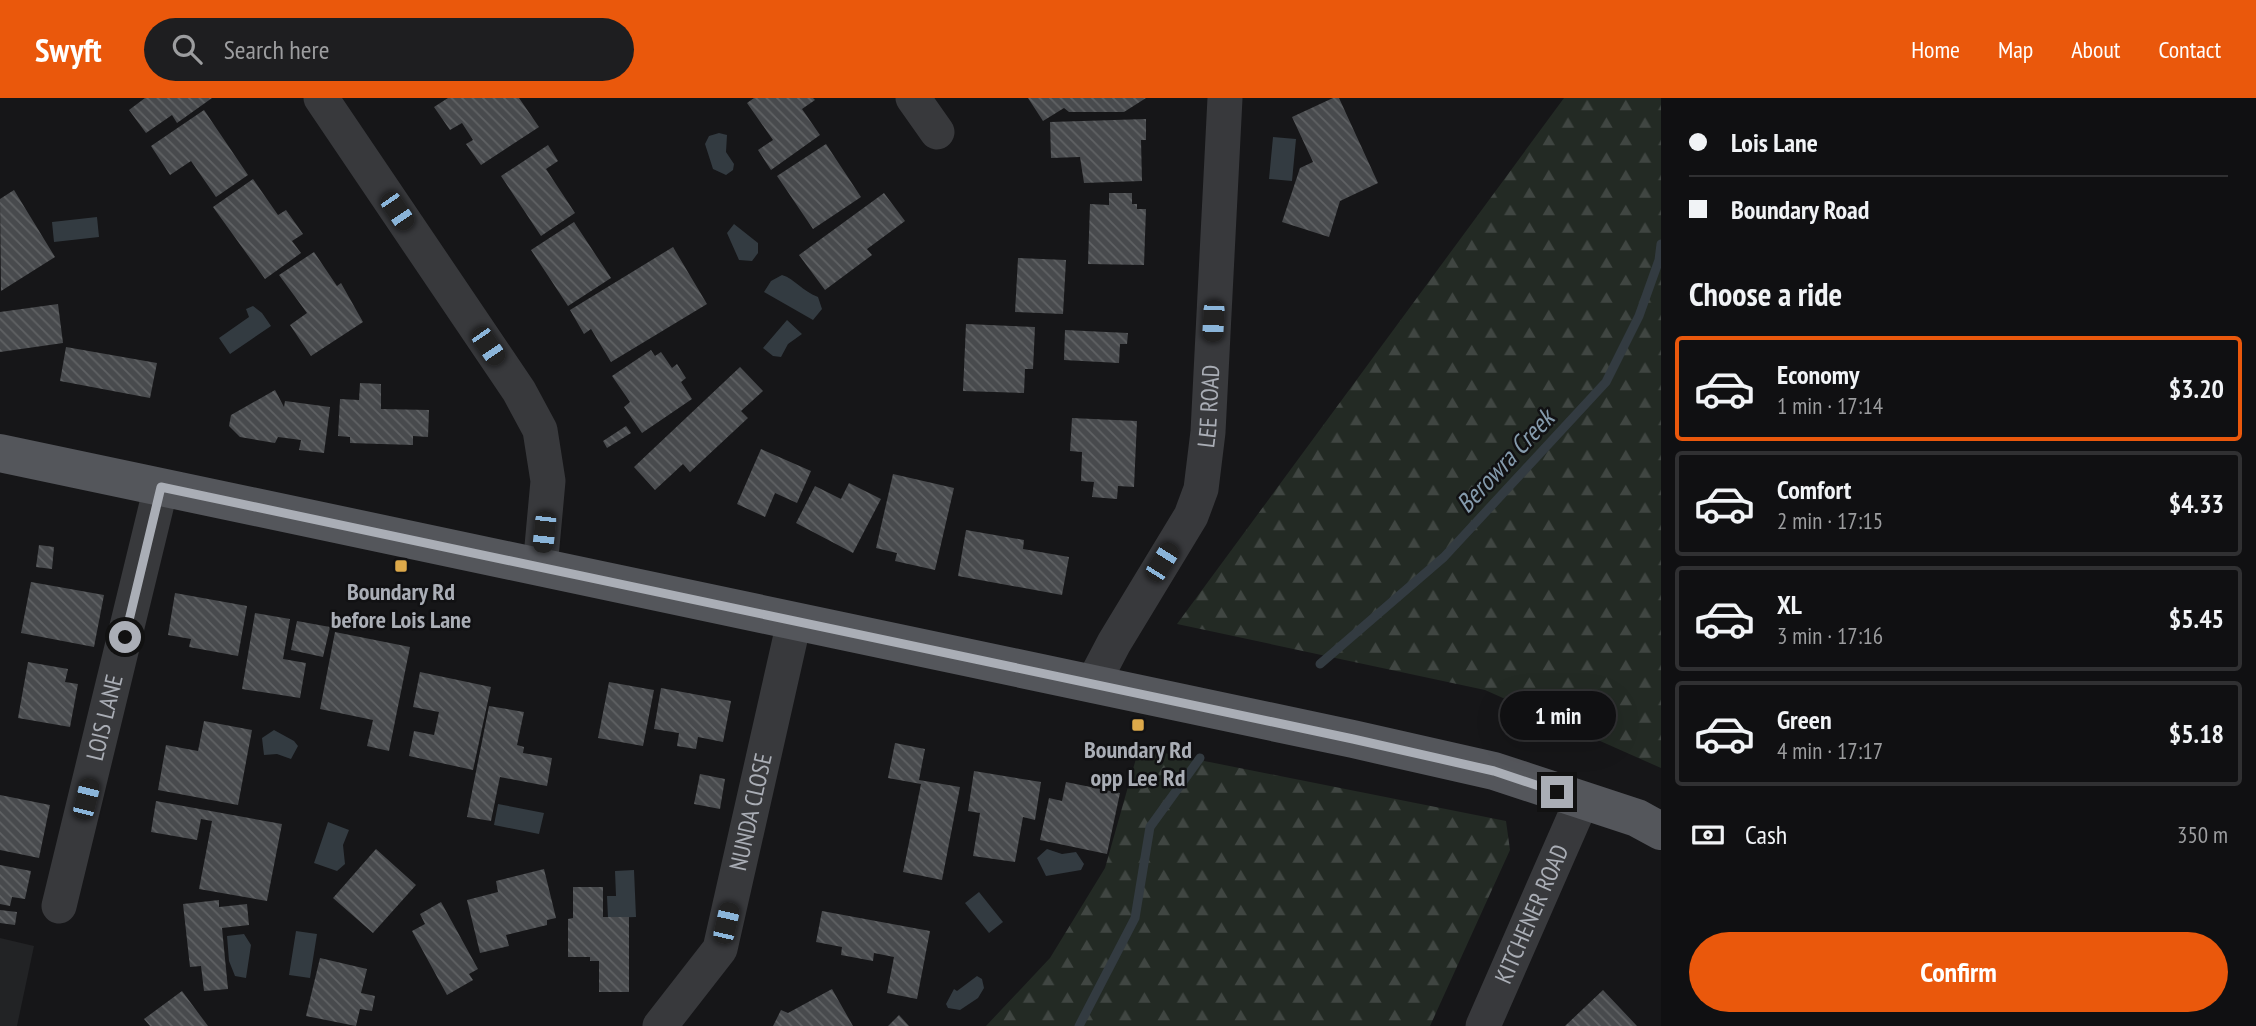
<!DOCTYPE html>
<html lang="en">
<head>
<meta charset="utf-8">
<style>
  :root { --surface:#101012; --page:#1e1e20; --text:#f1f3f6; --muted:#9c9d9f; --line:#303032; --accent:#ea580c }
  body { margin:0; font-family:"PT Sans Narrow",sans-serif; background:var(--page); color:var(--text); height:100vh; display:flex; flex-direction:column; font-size:26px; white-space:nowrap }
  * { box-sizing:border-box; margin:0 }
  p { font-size:23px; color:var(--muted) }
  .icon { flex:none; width:38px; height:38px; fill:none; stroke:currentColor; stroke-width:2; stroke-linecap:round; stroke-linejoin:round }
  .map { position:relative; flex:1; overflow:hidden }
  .sheet { display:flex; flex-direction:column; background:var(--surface); width:595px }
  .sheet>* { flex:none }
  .banner { display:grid; align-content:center; height:154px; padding:0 28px; background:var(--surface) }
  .end { position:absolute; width:32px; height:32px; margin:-16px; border:9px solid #aaaeb6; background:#111; box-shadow:0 0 0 4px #111 }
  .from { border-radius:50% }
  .bubble { position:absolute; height:49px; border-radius:24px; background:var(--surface); box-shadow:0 7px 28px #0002,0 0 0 2px var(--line); font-size:23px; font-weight:800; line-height:49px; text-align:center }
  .car { position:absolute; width:21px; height:42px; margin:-21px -10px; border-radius:9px; box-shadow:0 0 5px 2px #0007; background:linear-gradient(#222 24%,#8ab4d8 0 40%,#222 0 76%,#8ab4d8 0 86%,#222 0) }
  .banner b { display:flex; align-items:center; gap:24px; height:66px; font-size:26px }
  .banner b+b { border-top:2px solid var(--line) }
  .banner i { width:18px; height:18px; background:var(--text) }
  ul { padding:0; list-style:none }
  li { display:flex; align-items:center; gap:21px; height:105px; margin:0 14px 10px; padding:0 14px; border:4px solid var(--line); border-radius:7px }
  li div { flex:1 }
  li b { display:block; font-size:26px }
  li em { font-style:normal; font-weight:800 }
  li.active { border-color:var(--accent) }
  li>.icon { width:63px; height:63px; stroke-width:1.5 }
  h2 { padding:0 28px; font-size:32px; line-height:84px }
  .pay { display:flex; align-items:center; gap:18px; height:77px; padding:0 28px; font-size:26px }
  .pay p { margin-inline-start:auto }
  .primary-button { display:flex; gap:14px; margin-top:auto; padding:14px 28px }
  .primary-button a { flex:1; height:80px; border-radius:42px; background:var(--accent); color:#fff; font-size:28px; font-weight:800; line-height:80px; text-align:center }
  header { display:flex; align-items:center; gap:42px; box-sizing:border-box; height:98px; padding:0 35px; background:var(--accent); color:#fff }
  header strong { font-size:33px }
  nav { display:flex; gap:38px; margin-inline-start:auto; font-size:24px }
  .search { width:490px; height:63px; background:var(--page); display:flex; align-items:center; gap:18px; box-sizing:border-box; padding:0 24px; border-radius:38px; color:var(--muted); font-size:26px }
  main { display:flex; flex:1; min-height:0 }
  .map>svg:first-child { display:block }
  .built { fill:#222325 }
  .forest { fill:url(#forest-firs) }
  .water { fill:#333b41 }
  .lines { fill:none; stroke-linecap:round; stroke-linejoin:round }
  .stream { stroke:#333b41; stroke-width:9 }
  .building { fill:url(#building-back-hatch) }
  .minor { stroke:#38393c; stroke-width:35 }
  .major { stroke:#54565b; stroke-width:38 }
  .route { stroke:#aaaeb6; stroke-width:9 }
  .poi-dot { fill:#dda94a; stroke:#111113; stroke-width:2.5 }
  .labels { text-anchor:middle; stroke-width:5; stroke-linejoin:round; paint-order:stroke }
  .street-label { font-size:24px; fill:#aaaeb6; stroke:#111113 }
  .poi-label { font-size:24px; font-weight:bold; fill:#aaaeb6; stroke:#111113 }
  .water-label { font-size:26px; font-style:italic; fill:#859bad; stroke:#111113 }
</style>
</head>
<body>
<header>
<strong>Swyft</strong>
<div class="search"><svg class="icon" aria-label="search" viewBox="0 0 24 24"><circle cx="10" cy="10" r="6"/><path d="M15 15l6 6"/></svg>Search here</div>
<nav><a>Home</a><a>Map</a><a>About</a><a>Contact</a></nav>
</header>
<main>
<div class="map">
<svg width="1661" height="928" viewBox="0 0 1661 928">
  <defs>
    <pattern id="forest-firs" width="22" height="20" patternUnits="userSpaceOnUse" patternTransform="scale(1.75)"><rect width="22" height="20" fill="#232a24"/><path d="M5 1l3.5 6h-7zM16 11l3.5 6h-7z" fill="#404642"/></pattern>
    <pattern id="building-back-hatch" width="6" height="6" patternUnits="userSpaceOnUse" patternTransform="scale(1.75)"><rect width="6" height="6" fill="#484a4d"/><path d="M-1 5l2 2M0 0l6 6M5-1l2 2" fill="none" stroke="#606264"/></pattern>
  </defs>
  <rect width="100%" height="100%" fill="#161618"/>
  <path class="built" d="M0 840 34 848 17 928H0Z"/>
  <path class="forest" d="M1564 0H1661V670L1485 592 1177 526Z
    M1139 650 1506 723 1510 752 1430 928H986L1050 860 1105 770Z"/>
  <path class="water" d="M719 35 727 37 726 54 734 66 733 72 726 77 713 71 705 46 709 38Z
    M1273 39 1296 41 1292 83 1269 81Z
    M97 119 99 139 54 144 52 124Z
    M734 126 758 145V155L752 163 739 162 727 135Z
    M782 177C795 181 802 193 818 199L822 211 813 222 764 194 771 183Z
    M253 208 262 215 271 228 230 256 219 240 249 219 246 211Z
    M787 222 802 236 788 246 781 259 773 258 763 250Z
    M274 632 294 643 298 648 291 661 277 656 264 657 262 640Z
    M498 706 544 715 539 736 494 727Z
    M328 724 349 732 343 747 345 766 337 773 314 765Z
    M1047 751 1062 756 1076 754 1084 766 1081 772 1046 778 1037 760Z
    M634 772 636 819 608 820 607 798H616L615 773Z
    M979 794 1003 824 989 835 965 805Z
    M296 833 317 836 310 880 289 877Z
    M244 836 251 847 246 880 235 878 229 863 227 838Z
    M977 878 982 881 984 890 978 900 960 912 948 910 946 906 954 891 957 893Z"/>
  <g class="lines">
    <path class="stream" d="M1320 566 1444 459 1606 284 1639 218 1659 162 1661 146
      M1079 928 1135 820 1150 729 1200 660"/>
  </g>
  <path class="building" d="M145 0H212L177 25 172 17 146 35 129 12Z
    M448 0H519L539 29 481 67 466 46 473 42 462 25 450 32 434 9Z
    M754 0H813L815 2 802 11 820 37 771 72 758 52 773 42 747 5Z
    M1028 0H1146L1124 14H1069L1064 10 1043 23Z
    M1333 0H1339L1378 85 1340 103 1329 139 1282 124 1300 70 1313 64 1292 19Z
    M204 12 248 77 216 99 191 63 170 77 151 48Z
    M1146 21V42H1141L1142 83 1084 85 1080 59 1051 60 1050 24Z
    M826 46 861 99 813 131 777 78Z
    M548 47 558 63 546 71 575 115 541 138 501 78Z
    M253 81 278 117 286 112 303 136 292 143 301 155 265 181 213 109Z
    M14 92 55 159 1 193 0 101Z
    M884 95 905 123 867 151 872 157 825 192 799 157Z
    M1109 95H1132V106H1137V111H1146L1144 167 1088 166 1090 106 1109 107Z
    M574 124 611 180 568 208 531 152Z
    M673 149 707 206 611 264 591 231 584 236 570 212Z
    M314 154 337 188 341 185 363 224 311 258 290 227 307 215 279 177Z
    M1018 160 1066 162 1063 216 1015 214Z
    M58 206 63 245 0 254V214Z
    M966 226 1035 229 1033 271H1025L1024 295 963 293Z
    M1065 232 1128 235 1127 246H1120L1119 265 1064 262Z
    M66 249 157 265 150 300 60 283Z
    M651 252 655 258 661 254 672 270 677 266 686 280 681 284 692 301 642 335 624 309 630 304 612 278Z
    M740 269 763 293 741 313 748 320 690 374 683 366 655 392 634 369Z
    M360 285 381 286V311L429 312 428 339 413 338V347L350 345V339L338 338 340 301 359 302Z
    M275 292 284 309 285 303 330 309 324 355 299 352 301 342 278 339 275 345 240 339 229 328 231 317Z
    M1072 320 1137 323 1134 389 1118 388 1117 401 1092 399 1094 384 1081 383 1082 354 1070 353Z
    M626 328 631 335 607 350 603 343Z
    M761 351 811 373 797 405 775 395 765 419 737 406Z
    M893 376 954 390 935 472 895 463 897 455 876 450Z
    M849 385 881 401 853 455 796 425 815 388 841 401Z
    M966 432 1024 442 1023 451 1069 459 1062 497 958 478Z
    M39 447 54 449 52 471 36 469Z
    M31 484 104 497 94 549 21 535Z
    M175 495 247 508 238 558 189 549 191 541 168 537Z
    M255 515 290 521 283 561 306 565 300 600 242 591Z
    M297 523 330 529 323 559 291 552Z
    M335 534 410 549 389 653 367 648 373 622 320 611Z
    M28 564 68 571 65 584 78 586 70 629 18 620Z
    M420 574 491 589 473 672 409 658 414 633 434 637 439 614 413 609Z
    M609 584 654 592 643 648 598 640Z
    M661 590 731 603 723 644 698 639 696 651 677 648 679 635 654 631Z
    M489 608 524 614 517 647 524 649 523 655 552 660 547 688 500 679 491 723 467 719Z
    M204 623 252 632 238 707 158 692 166 647 198 653Z
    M895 645 925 651 919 682 960 689 942 782 903 774 921 686 888 680Z
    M974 673 1041 684 1035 722 1023 719 1015 764 973 758 980 715 968 713Z
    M700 676 725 681 720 711 694 706Z
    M1066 684 1120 695 1107 756 1040 742 1049 700 1062 703Z
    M0 697 50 707 39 760 0 752Z
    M156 703 282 726 267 803 199 791 212 723 201 721 197 742 151 734Z
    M376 751 416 787 373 835 333 800Z
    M0 767 31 773 25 801 12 799 10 808 0 806Z
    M544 771 556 820 547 822V827L506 837 509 848 480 855 467 802 498 794 496 783Z
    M573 789H603V819H629V894H599V863H590V859H568V821L573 820Z
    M219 802V809L247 806 249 827 222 830 228 891 204 893 201 868 190 869 183 806Z
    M441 804 478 871 469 876 473 882 447 897 412 833 425 826 420 816Z
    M0 812 17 814 15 827 0 825Z
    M822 813 930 833 917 901 887 895 894 859 874 855 873 863 841 857 842 849 816 844Z
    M320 860 367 871 361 895 375 898 372 913 360 911 356 928 306 918Z
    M832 891 853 928H773L781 912 788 915Z
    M1603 892 1637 928H1565Z
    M182 893 208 928H150L144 921Z
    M899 917 909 928H888Z"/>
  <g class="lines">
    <g class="minor">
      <path d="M321 0 519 293 540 332 548 383 540 470"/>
      <path d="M913 0 937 34"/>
      <path id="s1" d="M1092 587 1114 545 1191 418 1201 391 1208 334 1225 0"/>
      <path id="s2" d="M59 808 161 389"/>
      <path id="s3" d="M660 928 720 851 794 524"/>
      <path id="s4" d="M1483 928 1582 702"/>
    </g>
    <path class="major" d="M0 355 1353 641 1494 673 1637 720 1661 733"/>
  </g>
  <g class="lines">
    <path class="route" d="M125 539 161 389 1353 641 1494 673 1557 694"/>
  </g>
  <g class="poi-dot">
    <rect x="394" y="461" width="14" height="14" rx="3.5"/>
    <rect x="1131" y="620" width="14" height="14" rx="3.5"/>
  </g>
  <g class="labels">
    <g class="street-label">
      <text dy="8" stroke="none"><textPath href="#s1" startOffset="308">LEE ROAD</textPath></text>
      <text dy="8" stroke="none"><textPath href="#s2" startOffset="194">LOIS LANE</textPath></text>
      <text dy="8" stroke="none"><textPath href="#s3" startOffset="238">NUNDA CLOSE</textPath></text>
      <text dy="8" stroke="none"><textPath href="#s4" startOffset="122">KITCHENER ROAD</textPath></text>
    </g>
    <g class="poi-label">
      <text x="401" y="502">Boundary Rd<tspan x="401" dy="28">before Lois Lane</tspan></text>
      <text x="1138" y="660">Boundary Rd<tspan x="1138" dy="28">opp Lee Rd</tspan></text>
    </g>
    <g class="water-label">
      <text transform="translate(1505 363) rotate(-47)" y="9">Berowra Creek</text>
    </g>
  </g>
</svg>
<i class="end from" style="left:125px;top:539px"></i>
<i class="end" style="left:1557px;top:694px"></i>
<div class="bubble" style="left:1500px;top:593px;width:116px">1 min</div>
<i class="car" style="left:397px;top:113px;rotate:146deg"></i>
<i class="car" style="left:1213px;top:223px;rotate:183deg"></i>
<i class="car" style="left:488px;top:248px;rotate:146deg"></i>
<i class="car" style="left:544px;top:434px;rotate:186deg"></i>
<i class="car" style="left:1162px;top:464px;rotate:32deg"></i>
<i class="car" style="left:86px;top:701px;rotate:14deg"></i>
<i class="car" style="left:726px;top:825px;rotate:13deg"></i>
</div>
<section class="sheet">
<div class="banner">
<b><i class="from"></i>Lois Lane</b>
<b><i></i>Boundary Road</b>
</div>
<h2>Choose a ride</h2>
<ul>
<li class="active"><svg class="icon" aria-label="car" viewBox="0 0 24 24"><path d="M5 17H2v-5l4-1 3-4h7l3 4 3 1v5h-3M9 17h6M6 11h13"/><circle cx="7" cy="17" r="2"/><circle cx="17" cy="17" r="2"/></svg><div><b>Economy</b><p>1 min · 17:14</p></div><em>$3.20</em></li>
<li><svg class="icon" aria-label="car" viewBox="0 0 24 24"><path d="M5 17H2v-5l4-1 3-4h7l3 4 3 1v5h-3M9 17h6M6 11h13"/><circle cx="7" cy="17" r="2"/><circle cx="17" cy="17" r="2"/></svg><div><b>Comfort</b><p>2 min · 17:15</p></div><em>$4.33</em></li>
<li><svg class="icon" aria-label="car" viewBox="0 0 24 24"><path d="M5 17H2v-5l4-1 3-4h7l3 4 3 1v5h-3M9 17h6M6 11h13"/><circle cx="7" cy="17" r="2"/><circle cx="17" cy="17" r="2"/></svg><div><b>XL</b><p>3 min · 17:16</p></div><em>$5.45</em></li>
<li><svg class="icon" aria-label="car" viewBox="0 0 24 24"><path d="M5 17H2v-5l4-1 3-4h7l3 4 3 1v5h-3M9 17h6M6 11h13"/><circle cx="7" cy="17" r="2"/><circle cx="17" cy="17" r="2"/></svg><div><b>Green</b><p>4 min · 17:17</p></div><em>$5.18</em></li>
</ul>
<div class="pay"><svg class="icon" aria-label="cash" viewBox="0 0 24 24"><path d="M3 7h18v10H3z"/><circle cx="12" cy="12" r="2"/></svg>Cash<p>350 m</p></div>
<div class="primary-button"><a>Confirm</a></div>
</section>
</main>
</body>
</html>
